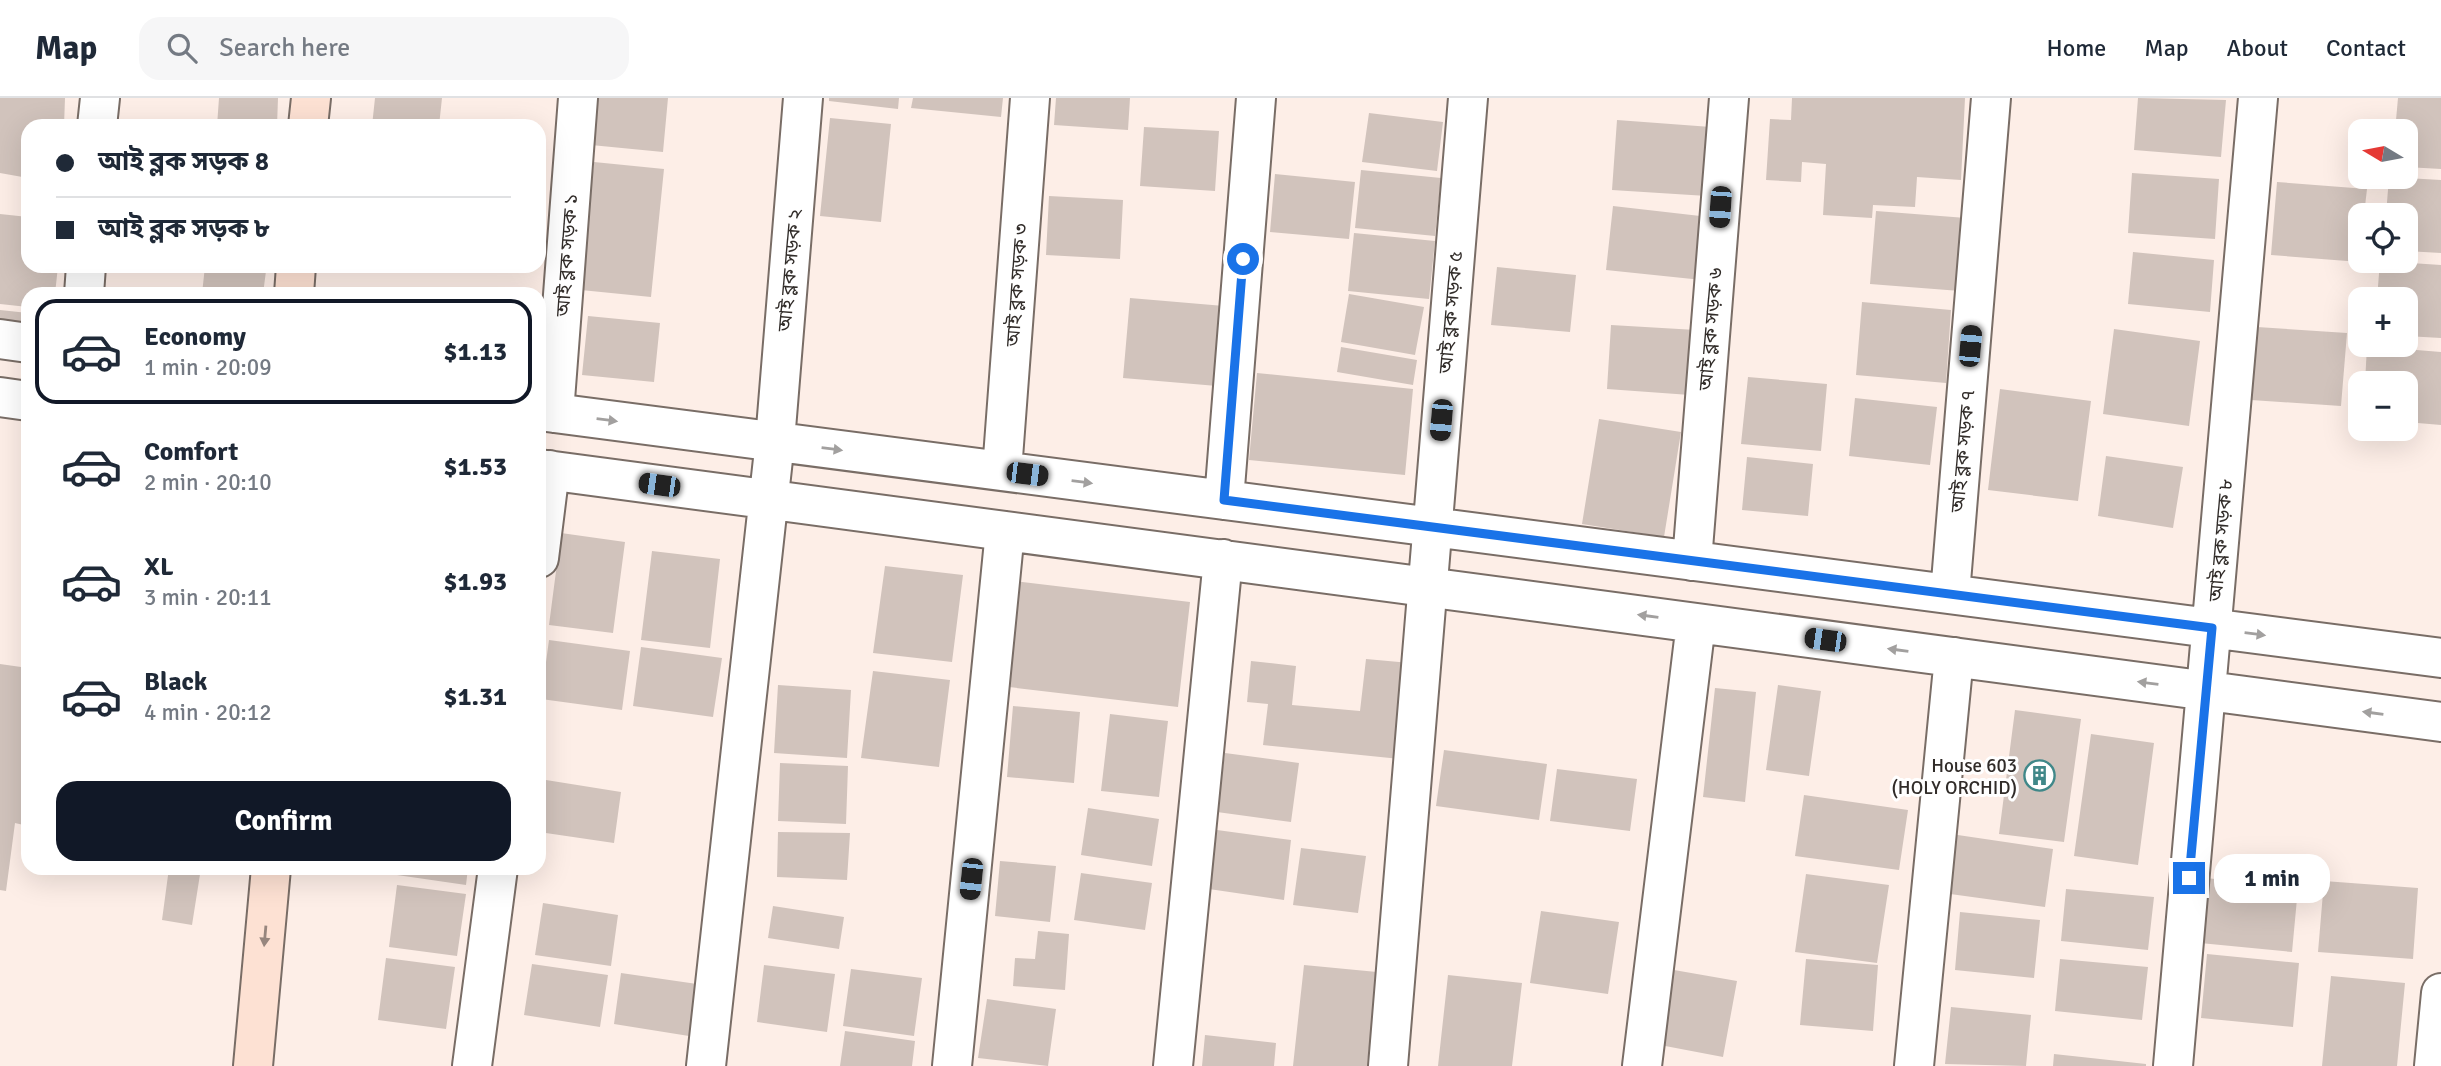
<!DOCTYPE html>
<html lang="en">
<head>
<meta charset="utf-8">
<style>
  :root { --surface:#fff; --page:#f6f6f7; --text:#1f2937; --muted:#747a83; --line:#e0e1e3; --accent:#111827 }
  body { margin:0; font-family:Signika,"Noto Sans Bengali",sans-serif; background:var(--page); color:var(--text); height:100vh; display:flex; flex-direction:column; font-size:26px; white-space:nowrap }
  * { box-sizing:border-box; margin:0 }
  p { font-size:23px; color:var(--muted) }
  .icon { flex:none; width:38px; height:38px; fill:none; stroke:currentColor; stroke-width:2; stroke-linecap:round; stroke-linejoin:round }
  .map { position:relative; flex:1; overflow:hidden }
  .details { position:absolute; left:21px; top:189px; width:525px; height:588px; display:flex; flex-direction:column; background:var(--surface); border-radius:21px; box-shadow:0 7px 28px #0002 }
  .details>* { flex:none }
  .banner { position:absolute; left:21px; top:21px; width:525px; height:154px; border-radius:21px; box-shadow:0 7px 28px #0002; display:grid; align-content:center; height:154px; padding:0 35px; background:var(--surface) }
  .needle { width:46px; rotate:280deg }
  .buttons { position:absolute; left:2348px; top:21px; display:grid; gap:14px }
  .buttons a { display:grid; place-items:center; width:70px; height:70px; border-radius:14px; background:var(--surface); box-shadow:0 7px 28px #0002; font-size:35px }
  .end { position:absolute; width:32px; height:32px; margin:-16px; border:9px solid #1a73e8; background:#fff; box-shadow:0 0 0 4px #fff }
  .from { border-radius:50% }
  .bubble { position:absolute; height:49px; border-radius:21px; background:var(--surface); box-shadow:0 7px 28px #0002; font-size:23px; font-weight:700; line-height:49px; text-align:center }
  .car { position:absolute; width:21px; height:42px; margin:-21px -10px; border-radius:9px; box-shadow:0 0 5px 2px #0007; background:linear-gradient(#222 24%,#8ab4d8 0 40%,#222 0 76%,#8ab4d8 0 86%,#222 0) }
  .banner b { display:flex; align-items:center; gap:24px; height:66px; font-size:26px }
  .banner b+b { border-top:2px solid var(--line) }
  .banner i { width:18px; height:18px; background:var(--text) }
  ul { padding:12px 0 0; list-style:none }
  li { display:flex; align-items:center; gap:21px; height:105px; margin:0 14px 10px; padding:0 21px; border:4px solid transparent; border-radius:21px }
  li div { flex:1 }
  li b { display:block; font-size:26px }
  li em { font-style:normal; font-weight:700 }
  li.active { border-color:var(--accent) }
  li>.icon { width:63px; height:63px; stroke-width:1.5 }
  .primary-button { display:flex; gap:14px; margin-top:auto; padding:14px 35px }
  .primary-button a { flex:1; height:80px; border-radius:21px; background:var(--accent); color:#fff; font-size:28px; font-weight:700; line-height:80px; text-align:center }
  header { display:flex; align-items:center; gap:42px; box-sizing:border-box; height:98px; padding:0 35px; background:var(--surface); border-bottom:2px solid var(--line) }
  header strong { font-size:33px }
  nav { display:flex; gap:38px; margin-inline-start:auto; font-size:24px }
  .search { width:490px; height:63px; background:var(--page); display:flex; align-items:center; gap:18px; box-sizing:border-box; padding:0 24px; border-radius:21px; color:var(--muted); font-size:26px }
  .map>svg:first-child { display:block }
  .building { fill:#d1c3bc }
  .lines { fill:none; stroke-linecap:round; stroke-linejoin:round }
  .street-casing { stroke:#796d66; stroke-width:42 }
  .secondary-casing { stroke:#796d66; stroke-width:42 }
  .street { stroke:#fff; stroke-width:38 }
  .secondary { stroke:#fde1d3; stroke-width:38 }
  .oneway { fill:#a2a09f }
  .oneway2 { fill:#97867e }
  .route { stroke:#1a73e8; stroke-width:9 }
  .labels { text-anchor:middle; stroke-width:6; stroke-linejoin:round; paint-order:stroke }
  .street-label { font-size:19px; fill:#312c29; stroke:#fff }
  .poi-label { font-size:19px; fill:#312c29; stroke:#fff; text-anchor:end }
</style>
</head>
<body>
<header>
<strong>Map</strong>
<div class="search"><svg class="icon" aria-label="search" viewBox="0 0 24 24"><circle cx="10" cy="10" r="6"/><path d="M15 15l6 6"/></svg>Search here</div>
<nav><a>Home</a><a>Map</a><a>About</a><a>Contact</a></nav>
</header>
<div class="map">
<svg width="2441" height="968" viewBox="0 0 2441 968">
  <rect width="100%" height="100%" fill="#fdeee7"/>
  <path class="building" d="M0 0H65L64 28H28V80L0 75Z
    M219 0H278L277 28H217Z
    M375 0H442L439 28H372Z
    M596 0H668L663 54 591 47Z
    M829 0H899L898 11 829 3Z
    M913 0H1003L1001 19 911 10Z
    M1056 0H1130L1128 32 1054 27Z
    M1792 0H1965L1961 82 1917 79 1915 109 1873 107 1872 120 1823 117 1826 66 1802 64 1801 84 1766 82 1770 21 1791 22Z
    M2138 0 2226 2 2221 59 2134 52Z
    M2398 0H2441V71L2406 69V33H2395Z
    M1369 15 1443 24 1437 73 1362 64Z
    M830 20 891 26 881 124 820 118Z
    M1617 22 1711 29 1707 98 1612 92Z
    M1144 29 1219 33 1215 93 1140 88Z
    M594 64 664 71 651 199 581 192Z
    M1361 72 1441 80 1435 138 1355 130Z
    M2132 75 2219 81 2215 141 2128 135Z
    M1275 76 1355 84 1349 141 1270 134Z
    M2389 79 2441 82V155L2406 153V117H2386Z
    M2277 84 2367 91 2364 117H2361L2360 164 2271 157Z
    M1049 98 1123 102 1120 161 1046 157Z
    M1613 108 1709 119 1702 182 1606 172Z
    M1876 113 1966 120 1960 193 1870 186Z
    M0 116 28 119V168H58L55 196H28V209L0 206Z
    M1354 135 1435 143 1429 201 1348 193Z
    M2133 154 2214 162 2210 214 2128 206Z
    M2380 163 2441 167V240L2406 238V201H2377Z
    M205 168 266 173 263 196H202Z
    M1497 169 1576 177 1570 234 1491 227Z
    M1349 196 1424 209 1415 257 1341 244Z
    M1130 200 1224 208 1217 288 1123 280Z
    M1862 204 1951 212 1946 285 1856 277Z
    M0 212 28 215V235L0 232Z
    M588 218 660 225 654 284 582 277Z
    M1611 227 1696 232 1690 297 1607 291Z
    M2257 229 2347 235 2341 308 2251 302Z
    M2114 231 2200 243 2189 328 2103 316Z
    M2367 248 2441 254V327L2406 324V285H2365Z
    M1341 249 1417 262 1413 287 1337 274Z
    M1257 275 1413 291 1405 377 1249 362Z
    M1748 279 1827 286 1821 353 1741 346Z
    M2000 291 2091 303 2078 403 1988 392Z
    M1855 300 1937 309 1930 367 1849 358Z
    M1599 321 1681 334 1664 439 1582 426Z
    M2106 358 2183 369 2173 430 2098 418Z
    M1747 359 1813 366 1808 418 1742 412Z
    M561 435 625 444 613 535 549 527Z
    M652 453 720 461 710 550 641 542Z
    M885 468 963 477 952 564 873 555Z
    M1013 483 1190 504 1178 609 1000 588Z
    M549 542 630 553 622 612 541 601Z
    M641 549 722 560 713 619 633 608Z
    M1366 561 1410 565 1400 661 1263 647 1268 606 1247 604 1251 563 1296 568 1292 607 1360 613Z
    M0 566 28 570 25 658H28V728L15 725 6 793 0 792Z
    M873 573 950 582 939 669 861 660Z
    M778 587 851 592 847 660 774 655Z
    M1778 587 1821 593 1809 678 1766 672Z
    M1715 590 1756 594 1745 704 1703 699Z
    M1013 608 1080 614 1074 685 1007 679Z
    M2015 612 2081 621 2064 744 1999 736Z
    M1110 616 1168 623 1159 699 1101 693Z
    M2091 636 2154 645 2138 767 2074 758Z
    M1444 652 1547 666 1539 722 1436 708Z
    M1225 655 1299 665 1291 724 1217 714Z
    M780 665 848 668 846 726 778 723Z
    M1557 671 1637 681 1630 733 1550 723Z
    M546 682 621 694 614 745 539 734Z
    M1804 697 1908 712 1899 772 1795 758Z
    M1088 710 1159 721 1152 768 1081 757Z
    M1217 732 1291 742 1284 802 1209 791Z
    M778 734 850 735 847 782 777 779Z
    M1951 736 2053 751 2045 809 1943 795Z
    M1301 750 1366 758 1358 815 1293 807Z
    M1000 763 1056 768 1050 824 995 818Z
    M169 770H201L192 827 162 822Z
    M398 770H468L466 787 397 777Z
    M1081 775 1152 785 1145 832 1074 822Z
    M1806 776 1889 787 1877 865 1795 854Z
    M2206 780 2298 790 2292 854 2200 845Z
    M2324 783 2418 790 2413 861 2318 854Z
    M397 787 466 796 457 858 389 849Z
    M2066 791 2154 799 2148 852 2061 843Z
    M543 805 618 817 611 868 535 857Z
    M773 808 844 819 839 851 768 840Z
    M1541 813 1619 824 1608 896 1530 885Z
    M1960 814 2040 822 2034 880 1955 872Z
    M1038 833 1069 836 1065 892 1013 888 1015 860 1035 861Z
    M2207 856 2299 865 2293 929 2201 920Z
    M386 860 455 869 446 931 378 922Z
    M1806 861 1878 867 1873 933 1800 927Z
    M2060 861 2148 869 2142 922 2055 913Z
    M532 866 608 877 600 929 524 917Z
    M764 867 835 876 827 934 757 924Z
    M1304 867 1377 874 1367 968H1293Z
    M851 871 922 880 914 938 843 928Z
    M1674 872 1737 883 1723 959 1660 947Z
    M621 875 697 886 689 938 614 926Z
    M1448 877 1522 885 1512 968H1438Z
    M2331 878 2405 885 2397 968H2322Z
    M987 901 1056 911 1048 968 978 960Z
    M1951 909 2031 917 2026 968 1945 966Z
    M845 933 915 943 912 968H840Z
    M1205 937 1276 945 1274 968H1202Z
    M2054 956 2146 966V968H2053Z"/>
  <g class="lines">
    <defs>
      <path id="street" d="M97 28 100 0
        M84 196 86 168
        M0 241 28 245
        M0 299 28 303
        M539 313 2441 560
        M554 315 578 0
        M539 371 2441 624
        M1002 373 1030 0
        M1224 402 1256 0
        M539 460 550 372
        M1692 463 1729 0
        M1950 496 1991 0
        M472 968 498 770
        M706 968 775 343 803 0
        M952 968 1005 433
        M1173 968 1223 461
        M1388 968 1468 0
        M1642 968 1696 525
        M1914 968 1954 559
        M2173 968 2258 0
        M2434 968 2441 895"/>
      <path id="secondary" d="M308 28 311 0
        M294 196 296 168
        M253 968 271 770"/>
    </defs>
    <use href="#street" class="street-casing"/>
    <use href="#secondary" class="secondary-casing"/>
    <use href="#street" class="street"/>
    <use href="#secondary" class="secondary"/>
  </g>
  <defs><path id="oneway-solid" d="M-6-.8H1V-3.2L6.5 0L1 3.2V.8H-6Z" transform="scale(1.75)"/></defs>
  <g class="oneway">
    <use href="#oneway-solid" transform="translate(607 322) rotate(7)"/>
    <use href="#oneway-solid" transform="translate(832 351) rotate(7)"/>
    <use href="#oneway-solid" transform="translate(1082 384) rotate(7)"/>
    <use href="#oneway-solid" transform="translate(1648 518) rotate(-172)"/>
    <use href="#oneway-solid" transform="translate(2255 536) rotate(7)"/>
    <use href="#oneway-solid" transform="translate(1898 552) rotate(-172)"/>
    <use href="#oneway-solid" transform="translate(2148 585) rotate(-173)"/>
    <use href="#oneway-solid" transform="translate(2373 615) rotate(-172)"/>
  </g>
  <use class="oneway2" href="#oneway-solid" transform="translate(265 838) rotate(95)"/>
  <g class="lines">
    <path class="route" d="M1243 161 1224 402 2212 530 2189 780"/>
  </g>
  <defs>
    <symbol id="building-ring" viewBox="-11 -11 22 22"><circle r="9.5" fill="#fff" stroke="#408889" stroke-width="1.5"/><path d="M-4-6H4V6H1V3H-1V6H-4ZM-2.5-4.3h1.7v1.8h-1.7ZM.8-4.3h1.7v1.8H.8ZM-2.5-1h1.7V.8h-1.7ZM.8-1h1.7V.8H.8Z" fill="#408889"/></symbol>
  </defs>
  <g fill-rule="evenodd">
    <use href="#building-ring" x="2022" y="660" width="35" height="35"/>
  </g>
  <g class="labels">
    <g class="street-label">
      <text transform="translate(566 157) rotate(-86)" y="7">আই ব্লক সড়ক ১</text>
      <text transform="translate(789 172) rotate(-85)" y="7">আই ব্লক সড়ক ২</text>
      <text transform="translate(1016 187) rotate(-86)" y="7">আই ব্লক সড়ক ৩</text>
      <text transform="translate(1450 214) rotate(-85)" y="7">আই ব্লক সড়ক ৫</text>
      <text transform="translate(1710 231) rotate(-85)" y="7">আই ব্লক সড়ক ৬</text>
      <text transform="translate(1962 353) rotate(-85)" y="7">আই ব্লক সড়ক ৭</text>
      <text transform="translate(2220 442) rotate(-85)" y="7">আই ব্লক সড়ক ৮</text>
    </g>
    <g class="poi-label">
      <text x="2017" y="674">House 603<tspan x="2017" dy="22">(HOLY ORCHID)</tspan></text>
    </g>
  </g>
</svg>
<div class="buttons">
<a><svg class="needle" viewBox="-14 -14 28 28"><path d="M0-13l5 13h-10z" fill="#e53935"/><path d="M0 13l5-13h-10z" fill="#747a83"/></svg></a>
<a><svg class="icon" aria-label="locate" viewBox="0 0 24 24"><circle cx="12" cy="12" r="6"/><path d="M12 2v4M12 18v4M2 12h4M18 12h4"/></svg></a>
<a>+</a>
<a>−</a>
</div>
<i class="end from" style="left:1243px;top:161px"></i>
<i class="end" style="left:2189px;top:780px"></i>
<div class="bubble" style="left:2214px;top:756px;width:116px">1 min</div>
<i class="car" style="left:1720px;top:109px;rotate:184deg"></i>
<i class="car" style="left:1970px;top:248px;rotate:5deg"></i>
<i class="car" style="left:1441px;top:322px;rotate:185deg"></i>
<i class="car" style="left:1027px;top:376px;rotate:97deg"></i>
<i class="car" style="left:659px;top:387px;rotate:278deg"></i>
<i class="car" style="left:1825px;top:542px;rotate:278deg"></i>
<i class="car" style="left:971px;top:781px;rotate:186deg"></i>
<div class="banner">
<b><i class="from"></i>আই ব্লক সড়ক ৪</b>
<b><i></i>আই ব্লক সড়ক ৮</b>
</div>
<section class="details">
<ul>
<li class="active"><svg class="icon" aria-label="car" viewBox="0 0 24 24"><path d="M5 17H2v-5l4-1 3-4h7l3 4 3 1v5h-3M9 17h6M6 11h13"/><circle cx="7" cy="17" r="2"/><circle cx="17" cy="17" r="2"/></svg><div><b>Economy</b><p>1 min · 20:09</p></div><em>$1.13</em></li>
<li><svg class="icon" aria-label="car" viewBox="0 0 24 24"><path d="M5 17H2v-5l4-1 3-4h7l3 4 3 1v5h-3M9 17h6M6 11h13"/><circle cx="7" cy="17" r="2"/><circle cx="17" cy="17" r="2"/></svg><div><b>Comfort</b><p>2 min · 20:10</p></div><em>$1.53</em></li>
<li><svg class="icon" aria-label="car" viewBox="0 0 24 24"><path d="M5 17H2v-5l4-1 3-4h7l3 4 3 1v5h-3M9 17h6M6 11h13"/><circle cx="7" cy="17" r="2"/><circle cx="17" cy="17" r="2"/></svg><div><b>XL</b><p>3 min · 20:11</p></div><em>$1.93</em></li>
<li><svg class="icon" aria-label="car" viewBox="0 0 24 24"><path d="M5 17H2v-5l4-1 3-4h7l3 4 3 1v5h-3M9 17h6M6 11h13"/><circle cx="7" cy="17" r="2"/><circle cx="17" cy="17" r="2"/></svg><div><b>Black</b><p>4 min · 20:12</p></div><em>$1.31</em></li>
</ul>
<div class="primary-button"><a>Confirm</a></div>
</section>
</div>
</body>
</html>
